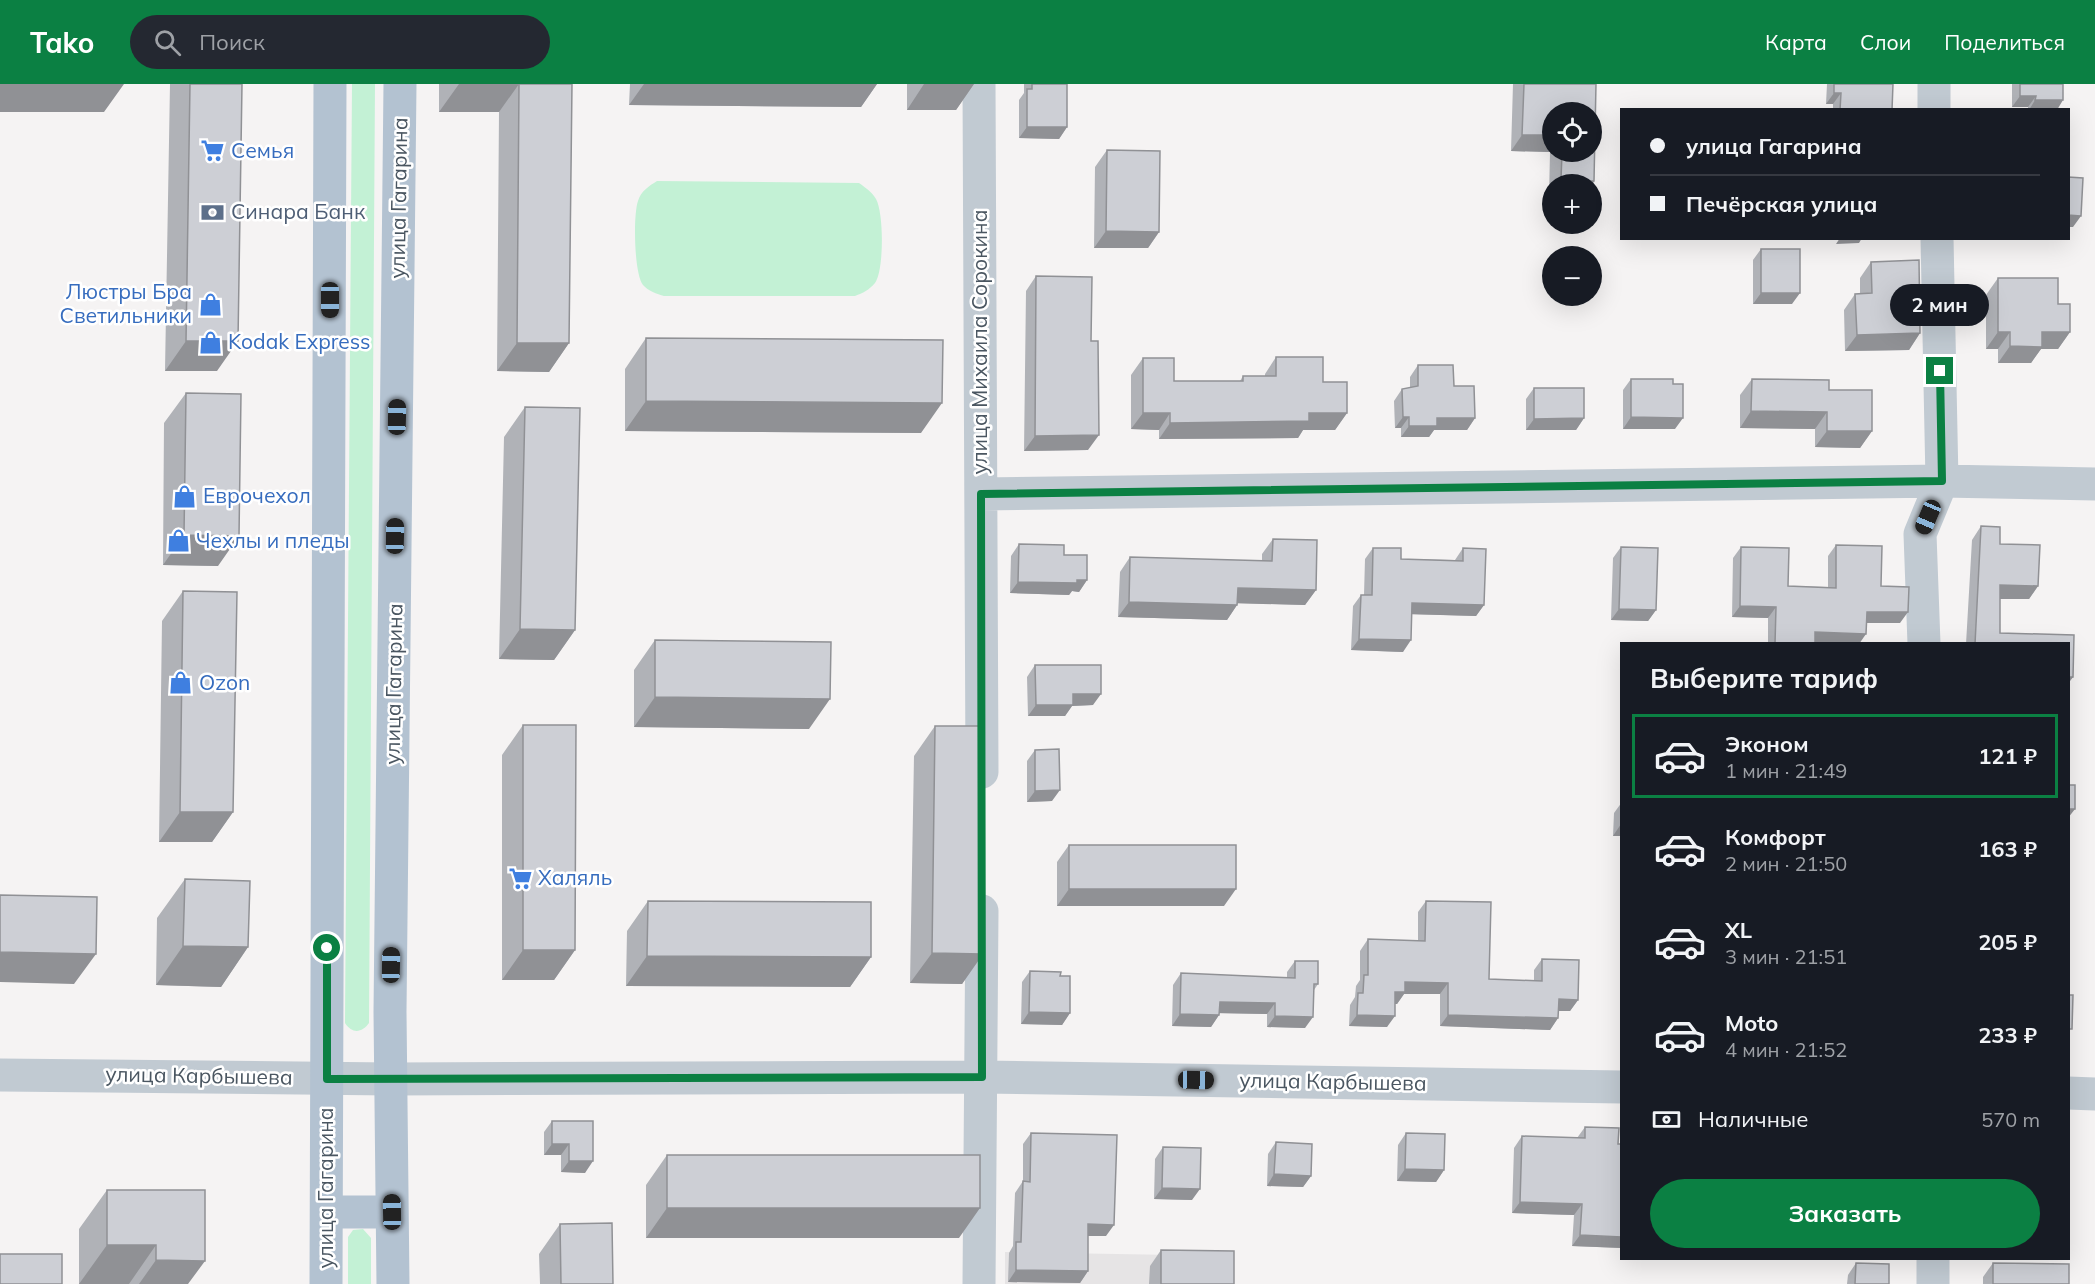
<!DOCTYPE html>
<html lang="ru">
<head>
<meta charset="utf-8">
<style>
  :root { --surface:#171b24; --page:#242831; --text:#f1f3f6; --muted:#9ea1a6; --line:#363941; --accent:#0b8043 }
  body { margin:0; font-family:Mulish,sans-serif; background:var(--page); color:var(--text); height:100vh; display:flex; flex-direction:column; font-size:22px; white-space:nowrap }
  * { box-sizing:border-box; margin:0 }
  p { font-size:20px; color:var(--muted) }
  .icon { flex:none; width:33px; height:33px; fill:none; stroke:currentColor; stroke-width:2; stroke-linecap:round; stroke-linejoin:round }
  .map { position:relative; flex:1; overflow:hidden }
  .side { position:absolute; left:1620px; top:558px; width:450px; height:618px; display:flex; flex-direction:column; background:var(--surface); border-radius:0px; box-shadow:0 6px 24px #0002 }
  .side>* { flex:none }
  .guide { position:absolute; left:1620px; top:24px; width:450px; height:132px; border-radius:0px; box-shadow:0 6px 24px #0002; display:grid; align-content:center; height:132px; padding:0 30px; background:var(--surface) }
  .tools { position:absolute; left:1542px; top:18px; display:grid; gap:12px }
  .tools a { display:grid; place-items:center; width:60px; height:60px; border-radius:50%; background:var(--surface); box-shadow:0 6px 24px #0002; font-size:30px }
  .end { position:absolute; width:27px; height:27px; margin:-14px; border:8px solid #0b8043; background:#fff; box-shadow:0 0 0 3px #fff }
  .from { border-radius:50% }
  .bubble { position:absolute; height:42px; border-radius:21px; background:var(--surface); box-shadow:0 6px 24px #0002; font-size:20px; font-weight:700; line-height:42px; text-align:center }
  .car { position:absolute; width:18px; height:36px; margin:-18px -9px; border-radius:8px; box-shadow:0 0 4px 2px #0007; background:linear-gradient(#222 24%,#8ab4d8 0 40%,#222 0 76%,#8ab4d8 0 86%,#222 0) }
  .guide b { display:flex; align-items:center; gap:21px; height:57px; font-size:22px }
  .guide b+b { border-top:2px solid var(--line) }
  .guide i { width:15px; height:15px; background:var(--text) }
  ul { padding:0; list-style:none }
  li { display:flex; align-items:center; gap:18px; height:84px; margin:0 12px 9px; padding:0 18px; border:3px solid transparent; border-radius:0px }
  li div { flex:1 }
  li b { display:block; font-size:22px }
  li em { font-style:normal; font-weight:700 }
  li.on { border-color:var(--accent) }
  li>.icon { width:54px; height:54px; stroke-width:1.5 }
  h2 { padding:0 30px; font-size:27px; line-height:72px }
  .pay { display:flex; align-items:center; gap:15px; height:66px; padding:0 30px; font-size:22px }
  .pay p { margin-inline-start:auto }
  .action { display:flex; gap:12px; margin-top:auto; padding:12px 30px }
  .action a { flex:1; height:69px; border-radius:36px; background:var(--accent); color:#fff; font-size:24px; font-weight:700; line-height:69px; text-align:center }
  header { display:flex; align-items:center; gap:36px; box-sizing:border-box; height:84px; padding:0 30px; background:var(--accent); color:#fff }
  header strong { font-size:28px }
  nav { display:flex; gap:33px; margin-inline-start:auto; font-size:21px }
  .search { width:420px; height:54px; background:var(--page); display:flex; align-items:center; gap:15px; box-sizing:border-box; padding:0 21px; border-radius:33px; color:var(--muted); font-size:22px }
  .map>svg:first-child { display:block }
  .education { fill:#e6e4e5 }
  .grass { fill:#c3f1d5 }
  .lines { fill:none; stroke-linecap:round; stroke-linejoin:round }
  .minor { stroke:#c1cad2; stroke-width:33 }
  .major { stroke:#b3c2d1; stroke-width:33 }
  .wall { fill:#b0b2b7; fill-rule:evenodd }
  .shaded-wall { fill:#909195 }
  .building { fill:#cdcfd5; stroke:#909195; stroke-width:1.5 }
  .route { stroke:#0b8043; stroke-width:8 }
  .labels { text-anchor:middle; stroke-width:5; stroke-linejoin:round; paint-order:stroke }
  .shop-label { font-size:21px; fill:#366cbe; stroke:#fff; text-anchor:start }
  .street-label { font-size:21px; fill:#4a5661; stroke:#fff }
  .service-label { font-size:21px; fill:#4e5e75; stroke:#fff; text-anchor:start }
</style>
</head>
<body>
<header>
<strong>Tako</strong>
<div class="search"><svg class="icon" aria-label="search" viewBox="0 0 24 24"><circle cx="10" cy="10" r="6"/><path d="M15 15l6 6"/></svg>Поиск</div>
<nav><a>Карта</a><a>Слои</a><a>Поделиться</a></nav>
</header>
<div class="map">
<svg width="2095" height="1200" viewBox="0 0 2095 1200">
  <rect width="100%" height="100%" fill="#f5f3f3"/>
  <path class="education" d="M1005 1168 1232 1172V1200H1005Z"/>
  <path class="grass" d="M352 0H375L369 939C362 949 352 950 345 939Z
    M657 97 859 99C866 104 872 108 876 115 884 129 884 187 875 199 869 206 863 209 855 212H664C657 210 648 207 643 201 634 190 633 131 638 117 641 107 649 102 657 97Z
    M363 1145 371 1154V1200H348V1153L353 1146Z"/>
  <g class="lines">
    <path class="minor" d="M979 0 982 688
      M1934 0V26
      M981 410 1942 397 2095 400
      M1924 560 1920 450 1942 397 1937 154
      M0 991 391 995 982 993 1622 1003
      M2068 1009 2095 1010
      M979 1200 982 827
      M1933 1200V1174"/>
    <path class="major" d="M327 1128H392
      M326 1200 330 0
      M393 1200 390 928 400 0"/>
  </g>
  <path class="wall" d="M170 0H242L217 287H165Z
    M439 0H572L569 259 549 288 497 287 499 28H439Z
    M630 0H877L861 23 629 21Z
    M907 0H974L956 26H907Z
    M1024 0H1067V43L1059 55 1019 54V16L1024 9Z
    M1513 0H1596L1594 97 1592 101 1552 100V113H1549L1550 68 1511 67ZM1552 28 1592 68H1552Z
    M1827 0H1893L1892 26H1833V20H1826Z
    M2012 0H2063L2057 26H2028V23H2012Z
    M1107 66 1159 148 1148 164H1094L1095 83Z
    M1761 165 1792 220H1753V176Z
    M1871 178 1920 249 1909 266 1845 267 1844 226 1855 210H1860V194Z
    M1036 192 1088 366 1024 367 1026 207Z
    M1998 194 2058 220 2070 248 2058 265H2041L2031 279H1998V265H1986V211Z
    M646 254 921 349 625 347V285Z
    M1276 273 1323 298 1347 329 1335 346H1303L1298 354 1159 355V346L1131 345V291L1143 274 1174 297H1240L1243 292H1265V290Z
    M1418 281 1454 302 1475 334 1467 346H1434L1429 353H1401V344H1395L1394 317 1402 305 1410 304V293Z
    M1631 295 1673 300 1675 345H1623V306Z
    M1752 295 1829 306 1872 347 1860 364 1815 363V345L1740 344V311Z
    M1534 304 1584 334 1576 346H1526V315Z
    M186 309 218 482 163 481 164 339Z
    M525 323 575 546 554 576 499 575 504 353Z
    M1981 442 2000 443V460L2040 461 2038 502 2029 515H2000V549L2074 551 2073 593 2068 600V560H1966L1972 456Z
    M1273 455 1316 506 1305 521 1238 519 1237 521 1227 536 1118 533 1120 488 1130 473 1262 477V470Z
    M1019 460 1064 471 1087 496 1079 508 1072 507 1069 511 1010 509 1011 472Z
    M1836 461 1881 502 1900 539H1866L1859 560H1768V534L1732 533 1733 474 1741 463 1788 502 1828 503V472Z
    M1621 463 1656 526 1648 537 1611 536 1613 474Z
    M1373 464 1401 475 1455 476 1463 464 1484 521 1476 532 1411 530 1403 568 1351 566 1353 522 1361 511H1364L1365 475Z
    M183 507 233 728 212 758H159L162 537Z
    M655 556 809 645 634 643V586Z
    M1035 581 1093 621 1072 622 1065 632H1028L1027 593Z
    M523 641 575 866 554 896H502V671Z
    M935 642 983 870 962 900 910 899 914 672Z
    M1035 666 1052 717 1027 718V677Z
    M1622 718V763L1621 752H1613L1614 729Z
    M1069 761 1224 822H1057V778Z
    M185 795 248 863 221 903 156 901 157 834Z
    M648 817 871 873 850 903 626 902 627 847Z
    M1426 817 1489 895 1534 897V886L1542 875 1578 916 1570 927H1558V934L1550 946 1440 942V910H1404L1397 920H1395L1387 943 1349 942 1350 921 1355 913 1356 902 1360 896V867L1368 855 1418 857V828Z
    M1295 877 1318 900 1314 906 1305 944 1267 943V930L1219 929V931L1211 943 1172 942 1173 901 1181 889 1287 894V888Z
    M1030 887 1060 892 1070 929 1062 941 1021 940 1022 898Z
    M552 1037H593L585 1089 561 1088V1071H544V1048Z
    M1585 1043 1618 1060H1622V1164L1572 1162 1574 1131 1512 1129 1514 1064 1522 1052 1577 1054Z
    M1031 1049 1106 1152H1088V1187L1080 1199 1008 1198 1009 1169 1013 1162 1015 1109 1023 1097V1060Z
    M1406 1049 1444 1086 1436 1098 1397 1097 1398 1061Z
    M1276 1058 1311 1092 1303 1103 1267 1102 1268 1070Z
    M1163 1063 1192 1116 1154 1115 1155 1075Z
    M667 1071 959 1154H646V1101Z
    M107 1106H205L188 1200H79V1145Z
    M560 1140 613 1200H540L539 1170Z
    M1161 1166 1234 1200H1149L1150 1182Z
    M1856 1179 1889 1200H1847L1848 1191Z
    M1993 1179 2069 1200H1983V1193Z"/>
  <path class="shaded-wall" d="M0 0H124L104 28H0Z
    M459 0H519L499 28H439Z
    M644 0H877L861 23 629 21Z
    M924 0H974L956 26H907Z
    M1834 9H1841L1833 20H1826Z
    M2020 12H2036L2028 23H2012Z
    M2035 16H2063L2057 26H2029Z
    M1027 43H1067L1059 55 1019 54Z
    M1522 51H1552V65L1550 68 1511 67Z
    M1561 96 1594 97 1592 101 1558 100Z
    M2068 131 2081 132 2073 143H2068Z
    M1106 147 1159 148 1148 164H1094Z
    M1840 154H1862L1859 159 1836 160Z
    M1761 209H1800L1792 220H1753Z
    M1998 248H2010L1998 265H1986Z
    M2042 248H2070L2058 265H2041L2031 279H1998L2010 262Z
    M1920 249 1909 266 1845 267 1857 251Z
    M186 257H238L217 287H165Z
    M517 259H569L549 288 497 287Z
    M646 317 942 319 921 349 625 347Z
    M1751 327 1827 328 1815 345 1740 344Z
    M1143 329H1170L1159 346 1131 345Z
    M1309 329H1347L1335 346H1303L1298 354 1159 355 1170 339Z
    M1403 333H1409L1401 344H1395Z
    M1631 333 1683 334 1675 345H1623Z
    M1437 334H1475L1467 346H1434L1429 353H1401L1409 342Z
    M1584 334 1576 346H1526L1534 335Z
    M1827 347H1872L1860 364 1815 363Z
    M1099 351 1088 366 1024 367 1035 352Z
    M184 451 239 452 218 482 163 481Z
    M1077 496H1087L1079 508 1072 507 1069 511 1010 509 1018 498Z
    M2000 501 2038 502 2029 515H1991Z
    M1238 504 1316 506 1305 521 1227 519Z
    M1129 518 1237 521 1227 536 1118 533Z
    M1412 519 1484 521 1476 532 1404 530Z
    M1740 522 1776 523 1768 534 1732 533Z
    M1619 525 1656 526 1648 537 1611 536Z
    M1867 528H1908L1900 539H1859Z
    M520 545 575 546 554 576 499 575Z
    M1815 548 1866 550 1859 560 1807 559Z
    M1359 555 1411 556 1403 568 1351 566Z
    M2068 593H2073L2068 599Z
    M1073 610H1101L1093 621 1072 622 1065 632H1028L1036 621Z
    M655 613 830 615 809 645 634 643Z
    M1060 706 1052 717 1027 718 1035 707Z
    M2068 725H2075L2068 734Z
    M180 728H233L212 758H159Z
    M1621 740 1622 752H1613Z
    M1069 805H1236L1224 822H1057Z
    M183 862 248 863 221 903 156 901Z
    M523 866H575L554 896H502Z
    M0 868 96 870 74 900 0 898Z
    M932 869 983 870 962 900 910 899Z
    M647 872 871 873 850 903 626 902Z
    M1405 898 1448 899 1440 910H1404L1397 920H1387L1395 908Z
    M1559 915 1578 916 1570 927H1551Z
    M1220 918 1275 919 1267 930 1212 929Z
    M1029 928 1070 929 1062 941 1021 940Z
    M1180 930 1219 931 1211 943 1172 942Z
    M1357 931 1395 932 1387 943 1349 942Z
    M1448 931 1558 934 1550 946 1440 942Z
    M1275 932 1313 933 1305 944 1267 943Z
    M552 1060H569L561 1071H544Z
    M569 1077H593L585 1089 561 1088Z
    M1405 1085 1444 1086 1436 1098 1397 1097Z
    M1274 1090 1311 1092 1303 1103 1267 1102Z
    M1162 1104 1200 1105 1192 1116 1154 1115Z
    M1520 1118 1582 1120 1574 1131 1512 1129Z
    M667 1124H980L959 1154H646Z
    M1088 1140 1114 1141 1106 1152H1080Z
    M1580 1151 1622 1153V1164L1572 1162Z
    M107 1161H156L129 1200H79Z
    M156 1176 205 1177 188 1200H139Z
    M1016 1186 1088 1187 1080 1199 1008 1198Z"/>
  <path class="building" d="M190 0H242L238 257H186Z
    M519 0H572L569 259H517Z
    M1032 0H1067V43H1027V5H1032Z
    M1524 0H1596L1594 97 1561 96 1562 68H1592V28H1552V51H1522Z
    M1834 0H1893L1892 26H1840L1841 9H1834Z
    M2020 0H2063V16H2035L2036 12H2020Z
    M1107 66 1160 67 1159 148 1106 147Z
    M2068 93 2083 94 2081 132 2068 131Z
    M1761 165H1800V209H1761Z
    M1919 176 1920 249 1857 251 1855 210 1872 209 1871 178Z
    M1036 192 1092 193 1091 257H1098L1099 351 1035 352Z
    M1998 194H2058V220H2070V248H2042V263L2010 262V248H1998Z
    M646 254 943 256 942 319 646 317Z
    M1276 273H1323V298H1347V329H1309V337L1170 339V329H1143V274H1174V297H1243V292H1276Z
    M1418 281H1453L1454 302H1474L1475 334H1437V342H1409V333H1403L1402 305 1418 302Z
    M1631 295H1673V300H1683V334L1631 333Z
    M1752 295 1829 296V306H1872V347H1827V328L1751 327Z
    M1534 304H1584V334L1534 335Z
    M186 309 241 310 239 452 184 451Z
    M525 323 580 324 575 546 520 545Z
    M1981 442 2000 443V460L2040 461 2038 502 2000 501V549L2074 551 2073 593H2068V560H1975Z
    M1273 455 1317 456 1316 506 1238 504 1237 521 1129 518 1130 473 1272 477Z
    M1019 460 1064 461V471H1087V496H1077V499L1018 498Z
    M1836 461 1882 462 1881 502 1909 503 1908 528H1867L1866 550 1815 548V560H1775L1776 523 1740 522 1741 463 1789 464 1788 502 1836 504Z
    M1621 463 1658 464 1656 526 1619 525Z
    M1373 464H1401V475L1463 477V464L1486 465 1484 521 1412 519 1411 556 1359 555 1361 511H1372Z
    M183 507 237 508 233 728H180Z
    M655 556 831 558 830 615 655 613Z
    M1035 581H1101V610H1073V621H1036Z
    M523 641H576L575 866H523Z
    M935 642H983V870L932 869Z
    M1059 665 1060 706 1035 707V666Z
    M2068 701H2075V725H2068Z
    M1069 761H1236V805H1069Z
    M185 795 250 797 248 863 183 862Z
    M0 811 97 813 96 870 0 868Z
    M648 817 871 818V873L647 872Z
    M1426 817 1491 818 1489 895 1542 897V875L1579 876 1578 916 1559 915 1558 934 1448 931V899L1405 898V908H1395V932L1357 931 1358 909H1363L1364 891H1368V855L1425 857Z
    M1295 877H1318V900H1314L1313 933 1275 932V919L1220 918 1219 931 1180 930 1181 889 1295 894Z
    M1030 887 1061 888 1060 892H1070V929L1029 928Z
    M2068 911H2073L2072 945H2068Z
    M552 1037H593V1077H569V1060H552Z
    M1585 1043 1619 1044 1618 1060H1622V1153L1580 1151 1582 1120 1520 1118 1522 1052 1585 1054Z
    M1031 1049 1117 1051 1114 1141 1088 1140V1187L1016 1186V1158H1021L1023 1097 1030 1098Z
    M1406 1049 1445 1050 1444 1086 1405 1085Z
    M1276 1058 1312 1060 1311 1092 1274 1090Z
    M1163 1063 1201 1064 1200 1105 1162 1104Z
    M667 1071H980V1124H667Z
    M107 1106H205V1177L156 1176V1161H107Z
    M612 1139 613 1200H561L560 1140Z
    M1161 1166 1234 1167V1200H1161Z
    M0 1170H62V1200H0Z
    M1856 1179 1889 1180V1200H1855Z
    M1993 1179 2069 1180V1200H1993Z"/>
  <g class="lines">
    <path class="route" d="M327 864V995L982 993 981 410 1942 397 1940 287"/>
  </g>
  <defs>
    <symbol id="supermarket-bare" viewBox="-9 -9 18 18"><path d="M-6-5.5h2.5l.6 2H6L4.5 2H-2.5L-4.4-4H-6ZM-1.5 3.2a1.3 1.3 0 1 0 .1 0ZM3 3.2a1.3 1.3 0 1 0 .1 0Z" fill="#3f7fe0" stroke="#fff" stroke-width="2.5" paint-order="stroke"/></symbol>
    <symbol id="bank-bare" viewBox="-9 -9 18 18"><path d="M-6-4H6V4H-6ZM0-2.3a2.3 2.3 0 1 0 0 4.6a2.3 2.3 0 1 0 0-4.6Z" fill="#5c6f8a" stroke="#fff" stroke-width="2.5" paint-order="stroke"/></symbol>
    <symbol id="shop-bare" viewBox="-9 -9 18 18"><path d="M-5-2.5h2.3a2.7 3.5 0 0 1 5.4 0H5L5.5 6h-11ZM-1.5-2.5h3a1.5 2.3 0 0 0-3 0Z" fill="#3f7fe0" stroke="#fff" stroke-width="2.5" paint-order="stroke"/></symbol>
  </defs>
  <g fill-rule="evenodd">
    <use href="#supermarket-bare" x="196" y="50" width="33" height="33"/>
    <use href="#bank-bare" x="196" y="112" width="33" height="33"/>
    <use href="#shop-bare" x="194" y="204" width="33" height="33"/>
    <use href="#shop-bare" x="194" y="242" width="33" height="33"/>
    <use href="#shop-bare" x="168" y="396" width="33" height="33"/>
    <use href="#shop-bare" x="162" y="440" width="33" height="33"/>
    <use href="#shop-bare" x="164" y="582" width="33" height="33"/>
    <use href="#supermarket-bare" x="504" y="778" width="33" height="33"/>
  </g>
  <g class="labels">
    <g class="shop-label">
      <text x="231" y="74">Семья</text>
      <text x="192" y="215" text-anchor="end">Люстры Бра<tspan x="192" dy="24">Светильники</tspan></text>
      <text x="228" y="265">Kodak Express</text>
      <text x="203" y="419">Еврочехол</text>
      <text x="196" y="464">Чехлы и пледы</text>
      <text x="199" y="606">Ozon</text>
      <text x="538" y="801">Халяль</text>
    </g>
    <g class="street-label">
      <text transform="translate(399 114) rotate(-89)" y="7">улица Гагарина</text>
      <text transform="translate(980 258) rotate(-90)" y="7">улица Михаила Сорокина</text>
      <text transform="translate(394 600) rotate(-89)" y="7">улица Гагарина</text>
      <text transform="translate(199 992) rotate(1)" y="7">улица Карбышева</text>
      <text transform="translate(1333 998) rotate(1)" y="7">улица Карбышева</text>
      <text transform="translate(326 1104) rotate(-90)" y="7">улица Гагарина</text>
    </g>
    <g class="service-label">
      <text x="231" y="135">Синара Банк</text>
    </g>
  </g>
</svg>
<div class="tools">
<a><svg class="icon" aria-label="locate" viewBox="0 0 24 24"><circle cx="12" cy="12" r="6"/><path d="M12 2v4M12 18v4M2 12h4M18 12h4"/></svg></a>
<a>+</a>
<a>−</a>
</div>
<i class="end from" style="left:327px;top:864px"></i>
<i class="end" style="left:1940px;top:287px"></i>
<div class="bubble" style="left:1890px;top:200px;width:99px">2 мин</div>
<i class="car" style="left:330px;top:216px;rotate:180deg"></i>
<i class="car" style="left:397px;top:333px;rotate:1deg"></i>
<i class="car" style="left:1928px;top:433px;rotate:203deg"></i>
<i class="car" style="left:395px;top:452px;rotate:1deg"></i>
<i class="car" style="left:391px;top:881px;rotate:1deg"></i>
<i class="car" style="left:1196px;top:996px;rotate:91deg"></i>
<i class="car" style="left:392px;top:1128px;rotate:359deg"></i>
<div class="guide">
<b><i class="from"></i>улица Гагарина</b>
<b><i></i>Печёрская улица</b>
</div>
<section class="side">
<h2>Выберите тариф</h2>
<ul>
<li class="on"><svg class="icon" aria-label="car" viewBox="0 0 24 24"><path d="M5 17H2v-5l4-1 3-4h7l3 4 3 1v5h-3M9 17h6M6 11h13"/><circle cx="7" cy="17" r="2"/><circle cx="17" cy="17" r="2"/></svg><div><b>Эконом</b><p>1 мин · 21:49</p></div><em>121 ₽</em></li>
<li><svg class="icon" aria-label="car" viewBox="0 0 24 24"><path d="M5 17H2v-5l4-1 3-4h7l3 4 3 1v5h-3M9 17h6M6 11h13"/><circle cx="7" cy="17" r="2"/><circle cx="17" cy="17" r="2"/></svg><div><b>Комфорт</b><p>2 мин · 21:50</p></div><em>163 ₽</em></li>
<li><svg class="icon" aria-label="car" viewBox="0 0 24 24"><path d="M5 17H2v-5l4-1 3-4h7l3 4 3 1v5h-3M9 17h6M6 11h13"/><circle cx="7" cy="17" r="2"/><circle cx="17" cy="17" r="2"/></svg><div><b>XL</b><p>3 мин · 21:51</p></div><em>205 ₽</em></li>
<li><svg class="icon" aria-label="car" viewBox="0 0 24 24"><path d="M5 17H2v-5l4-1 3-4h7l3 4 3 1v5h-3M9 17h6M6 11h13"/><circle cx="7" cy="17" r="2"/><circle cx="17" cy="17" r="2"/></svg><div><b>Moto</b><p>4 мин · 21:52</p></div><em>233 ₽</em></li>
</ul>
<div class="pay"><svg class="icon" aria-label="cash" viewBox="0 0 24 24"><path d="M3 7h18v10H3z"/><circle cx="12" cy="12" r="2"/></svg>Наличные<p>570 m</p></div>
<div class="action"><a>Заказать</a></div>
</section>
</div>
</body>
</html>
